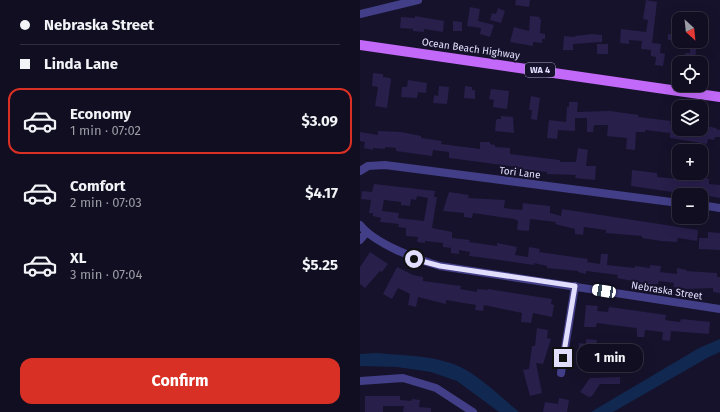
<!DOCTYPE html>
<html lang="en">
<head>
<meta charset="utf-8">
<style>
  :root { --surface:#100e20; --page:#1e1c2d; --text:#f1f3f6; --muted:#9c9ca5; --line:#302e3e; --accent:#d93025 }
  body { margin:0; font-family:"Fira Sans",sans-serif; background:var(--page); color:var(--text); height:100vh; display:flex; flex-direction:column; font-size:15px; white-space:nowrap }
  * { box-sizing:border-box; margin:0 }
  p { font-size:13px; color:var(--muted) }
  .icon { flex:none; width:22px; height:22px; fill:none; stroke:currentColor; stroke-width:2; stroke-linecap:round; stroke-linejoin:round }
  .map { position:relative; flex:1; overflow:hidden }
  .details { display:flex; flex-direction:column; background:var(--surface); width:360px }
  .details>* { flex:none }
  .top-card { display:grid; align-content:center; height:88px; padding:0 20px; background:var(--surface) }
  .needle { width:26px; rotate:153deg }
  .buttons { position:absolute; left:312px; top:12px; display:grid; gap:8px }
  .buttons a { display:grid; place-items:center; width:36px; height:36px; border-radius:8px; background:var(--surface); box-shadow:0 4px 16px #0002,0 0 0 1px var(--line); font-size:20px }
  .end { position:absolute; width:18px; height:18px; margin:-9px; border:5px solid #e1defe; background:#111; box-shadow:0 0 0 2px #111 }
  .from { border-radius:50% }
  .bubble { position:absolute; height:28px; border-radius:12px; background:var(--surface); box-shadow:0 4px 16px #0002,0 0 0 1px var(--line); font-size:13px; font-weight:700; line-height:28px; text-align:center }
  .car { position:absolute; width:12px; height:24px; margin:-12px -6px; border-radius:5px; box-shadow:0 0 3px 1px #0007; background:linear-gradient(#fff 24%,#345 0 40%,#fff 0 76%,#345 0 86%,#fff 0) }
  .top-card b { display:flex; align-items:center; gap:14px; height:38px; font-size:15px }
  .top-card b+b { border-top:1px solid var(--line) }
  .top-card i { width:10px; height:10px; background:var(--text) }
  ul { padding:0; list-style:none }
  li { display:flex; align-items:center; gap:12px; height:66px; margin:0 8px 6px; padding:0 12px; border:2px solid transparent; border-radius:12px }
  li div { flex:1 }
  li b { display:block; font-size:15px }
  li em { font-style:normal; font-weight:700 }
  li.selected { border-color:var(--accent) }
  li>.icon { width:36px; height:36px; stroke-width:1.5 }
  .cta { display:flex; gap:8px; margin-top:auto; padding:8px 20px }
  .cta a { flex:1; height:46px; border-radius:12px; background:var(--accent); color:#fff; font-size:16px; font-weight:700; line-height:46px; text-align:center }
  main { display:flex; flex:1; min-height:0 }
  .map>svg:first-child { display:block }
  .water { fill:#112950 }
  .building { fill:#281f4b; fill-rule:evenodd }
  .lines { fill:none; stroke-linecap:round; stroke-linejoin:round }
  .minor { stroke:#423f88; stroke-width:8 }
  .primary { stroke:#c269f9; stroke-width:10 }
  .route { stroke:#e1defe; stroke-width:5 }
  .labels { text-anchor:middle; stroke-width:4; stroke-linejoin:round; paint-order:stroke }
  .shield { fill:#16122b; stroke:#a4a1bf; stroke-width:1 }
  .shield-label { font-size:9px; font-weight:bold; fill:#e1defe }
  .street-label { font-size:10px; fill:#e1defe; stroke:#16122b }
</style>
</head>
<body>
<main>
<section class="details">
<div class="top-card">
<b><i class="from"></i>Nebraska Street</b>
<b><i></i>Linda Lane</b>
</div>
<ul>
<li class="selected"><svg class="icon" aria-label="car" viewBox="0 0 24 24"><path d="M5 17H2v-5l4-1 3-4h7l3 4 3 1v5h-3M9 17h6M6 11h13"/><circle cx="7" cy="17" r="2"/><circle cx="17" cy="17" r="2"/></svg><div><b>Economy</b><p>1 min · 07:02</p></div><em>$3.09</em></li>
<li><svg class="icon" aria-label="car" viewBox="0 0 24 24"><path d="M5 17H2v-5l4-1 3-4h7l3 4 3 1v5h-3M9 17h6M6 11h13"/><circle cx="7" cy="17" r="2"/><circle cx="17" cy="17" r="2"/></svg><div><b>Comfort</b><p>2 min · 07:03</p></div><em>$4.17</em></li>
<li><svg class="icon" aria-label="car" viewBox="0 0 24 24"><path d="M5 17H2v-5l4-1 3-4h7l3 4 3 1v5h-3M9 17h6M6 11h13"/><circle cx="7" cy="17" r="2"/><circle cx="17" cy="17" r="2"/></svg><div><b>XL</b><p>3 min · 07:04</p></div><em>$5.25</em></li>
</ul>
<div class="cta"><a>Confirm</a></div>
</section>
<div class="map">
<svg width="360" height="412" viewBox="0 0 360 412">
  <rect width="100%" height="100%" fill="#16122b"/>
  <path class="water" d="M360 339V352L347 358 253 412H231L339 348Z
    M17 353C46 356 80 355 106 370 125 381 142 398 159 412H139L97 381 71 372 37 367 0 366V354Z"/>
  <path class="building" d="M156 0H170L169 7 155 5Z
    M286 0 297 2 292 43 301 44 300 53 305 54 303 66 295 65 296 57 291 56V50L281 49 282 41 269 40V44L260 43 261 29 286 32 288 20 283 19Z
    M110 7 120 9 118 21 134 25 130 37 120 34 121 28 107 26Z
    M138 8 145 11 141 23 130 20 132 13 136 14Z
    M55 16 84 21 83 32 64 29V32L53 31V29L40 28 41 17 55 18Z
    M170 16 180 17 179 19H181L180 33 185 34V39H182V43L173 42V46L150 42 154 27 169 31Z
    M93 21 102 22V31H93Z
    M313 28H319V42H312V40H308V34H313Z
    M232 34 242 35V42L213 44V50H203L204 36 215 37V36Z
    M237 44H248V54H237Z
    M330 49H336L335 63H324L325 53H330Z
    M13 73 23 74V77L30 78 31 80 27 108 15 106 18 87 12 86Z
    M48 80 67 83 66 93 58 92 57 98 41 97 42 87H47Z
    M79 86 89 87 87 104 73 103 74 95 78 96Z
    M105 86 112 87V90H115V99L104 98Z
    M131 89 149 91 147 109 133 107 134 100 129 99Z
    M171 96 180 98 177 120 171 119 172 110H169Z
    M209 102H218L217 112 250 111 279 115 278 117 311 121 310 124 319 125V129H345L346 126 356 128V129L360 130V137H355L354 140 348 139 347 144 310 138V133L285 130V132H276L275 150 266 149 267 138 247 136 248 125H234L233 132H227V118H215V131L198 130 197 139 187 138 189 120 206 122 207 107H209Z
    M141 116 153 117 154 133 135 131 136 121 137 119H141Z
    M18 131 41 132 61 136V138L82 141 81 144 120 149V142H130V144L135 145V147L150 148V154L200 160V162H216L218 148 228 150 226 166H236L235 180 215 178 216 175 187 174V172L157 169V167L89 158V152L73 150 72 156 36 151V148L25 147V149L13 148V150L4 148 5 142 0 141V132L18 135Z
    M272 170 297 173V177L318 179V177H324V174L349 179V184L360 185V198L339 194V191L327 190 326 194 271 186Z
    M14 184 75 191 74 197H77L72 228 92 232V238L110 240 109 242 137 246V243L157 247 155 255 168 257 169 247 180 249 179 252 228 259 227 262 240 264 241 254H248L247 265 275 268V266L290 268V265L301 266 300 272 317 274V268L327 270 326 271 357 273V277H360V293L353 292V288L326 289 313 287 314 283 299 281 298 284H288L257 278 258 275 226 271V274L218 272V271L187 268V266L174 263V265L118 257 109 256 110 252 99 250V254L91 253V248L83 247V243L65 241V243L57 242 58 237 46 236V228L38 227 39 224 20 222 21 218 13 216V213H9L11 200 1 199 2 191 12 192ZM57 196 68 198 64 221 38 218 39 213 22 211 24 200 41 202V205L50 206 51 199 56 200Z
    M89 192 109 195 108 198 145 200 144 208 151 209 162 210 163 203 171 204 190 206V213L201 216 202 209 338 230 337 241 318 238 317 242 301 241 282 238V236L246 233V230L224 227 223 235 215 234V229L195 224 196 222 170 219 169 231 157 230 158 221 154 219 113 213 112 218 104 217V213L83 211Z
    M348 232 360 233V250L339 249V238H348Z
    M10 252 28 264 22 272 20 271 5 288 0 284V267Z
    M37 267 53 275 63 277V281L101 286 100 289 117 292V289L128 290V289L192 299 191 304 194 305 192 317 173 313 171 323 161 322 162 313 124 305 123 311 115 310 116 305 86 300V304L58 297 56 307 48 305 50 294 38 288 32 299 23 294Z
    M226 305 238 306 237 311 248 312 249 307 257 308 306 315 305 320 320 322 321 319 350 322 349 334 311 331 310 341 302 340 303 332 285 330 284 337H277V329L276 328 237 323 236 327H224Z
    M177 328 188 330 187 338 191 339 183 364 176 363 182 393 170 396 163 370 169 369 172 346H175Z
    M226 339 237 340 232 372 224 371V362L218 361 219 343 226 344Z
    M260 377V384H240L232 396 229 397 220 392 230 378Z
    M5 396H40V400L51 401 52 399 60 400 59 407 71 408V412H43L44 406H23V412H5Z
    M199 398 209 400 207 412H183L185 402 198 404Z"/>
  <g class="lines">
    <path class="minor" d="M0 14 58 0
      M0 171 8 166 25 165 319 203
      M341 205 360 208
      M0 225C15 244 56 259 80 266L360 309
      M0 240 6 233
      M201 373 215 286
      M0 381 43 378 76 388 113 412"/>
    <path class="primary" d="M0 45 360 97"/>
  </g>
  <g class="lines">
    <path class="route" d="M54 259 80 266 215 286 203 358"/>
  </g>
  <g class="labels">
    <rect class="shield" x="165" y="63" width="30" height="14" rx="3"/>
    <g class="shield-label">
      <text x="180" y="73">WA 4</text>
    </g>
    <g class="street-label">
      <text transform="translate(111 48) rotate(8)" y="4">Ocean Beach Highway</text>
      <text transform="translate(160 172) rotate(7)" y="4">Tori Lane</text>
      <text transform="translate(307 290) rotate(9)" y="4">Nebraska Street</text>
    </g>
  </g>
</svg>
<div class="buttons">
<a><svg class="needle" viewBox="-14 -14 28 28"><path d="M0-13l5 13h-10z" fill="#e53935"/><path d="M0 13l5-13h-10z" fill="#9c9ca5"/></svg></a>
<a><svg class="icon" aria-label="locate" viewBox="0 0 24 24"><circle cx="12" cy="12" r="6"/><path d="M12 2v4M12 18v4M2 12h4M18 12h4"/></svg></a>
<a><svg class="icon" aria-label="layers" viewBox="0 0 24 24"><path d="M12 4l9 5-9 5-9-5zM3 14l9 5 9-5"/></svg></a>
<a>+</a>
<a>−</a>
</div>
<i class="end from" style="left:54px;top:259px"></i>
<i class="end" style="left:203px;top:358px"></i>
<div class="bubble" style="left:217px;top:344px;width:66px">1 min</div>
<i class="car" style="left:244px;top:291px;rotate:279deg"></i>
</div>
</main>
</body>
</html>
